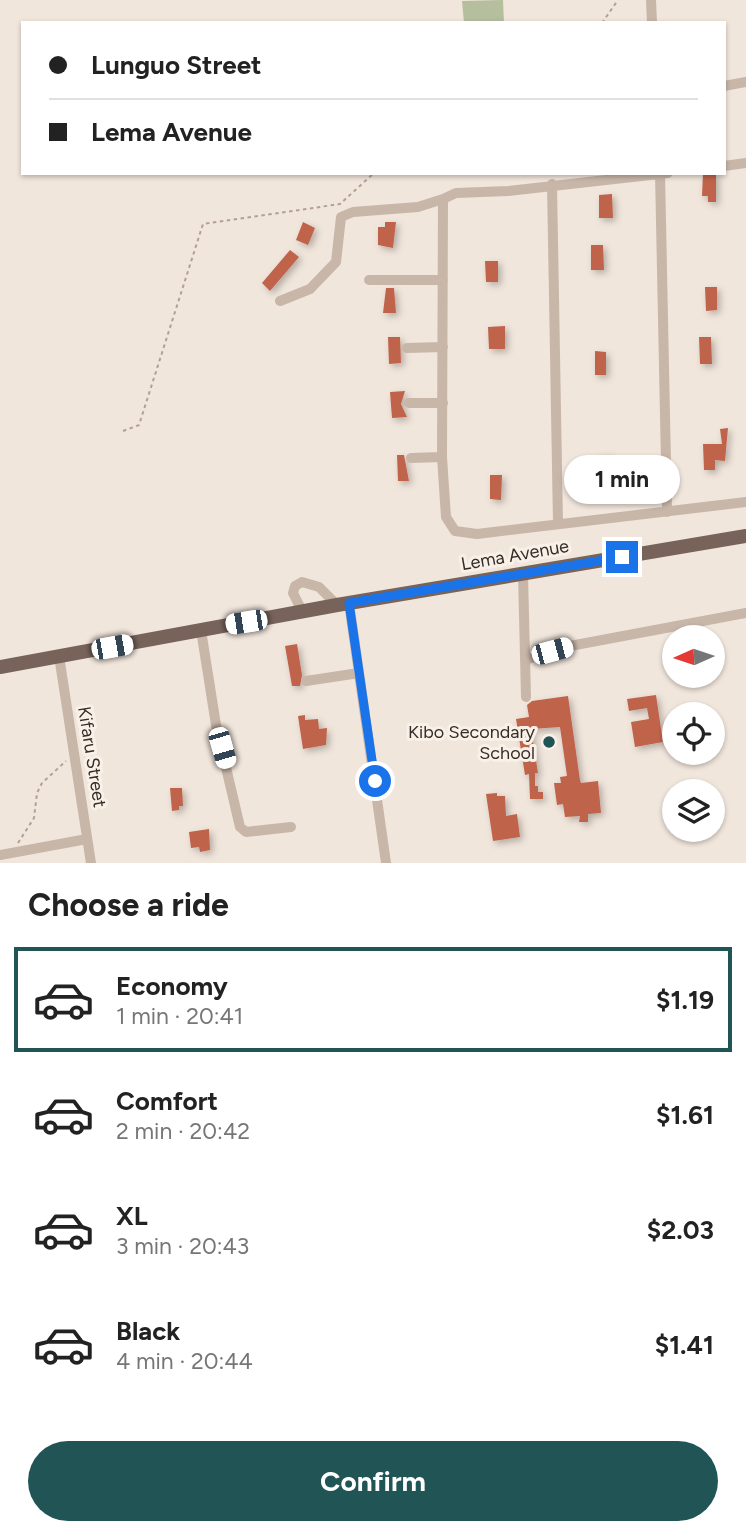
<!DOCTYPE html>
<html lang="en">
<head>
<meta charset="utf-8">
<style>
  :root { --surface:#fff; --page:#f2f2f2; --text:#222; --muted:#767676; --line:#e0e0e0; --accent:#205455 }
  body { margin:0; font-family:Figtree,sans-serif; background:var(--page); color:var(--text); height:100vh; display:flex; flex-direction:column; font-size:26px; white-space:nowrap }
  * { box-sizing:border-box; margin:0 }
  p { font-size:23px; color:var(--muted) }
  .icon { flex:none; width:38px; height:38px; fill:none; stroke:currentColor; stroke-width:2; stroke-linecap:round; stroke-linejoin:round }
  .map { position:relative; height:863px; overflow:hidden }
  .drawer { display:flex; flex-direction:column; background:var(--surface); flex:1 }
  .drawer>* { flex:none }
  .top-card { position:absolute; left:21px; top:21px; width:705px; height:154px; border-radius:0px; box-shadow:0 2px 5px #0004; display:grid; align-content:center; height:154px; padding:0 28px; background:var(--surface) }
  .needle { width:46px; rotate:267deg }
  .buttons { position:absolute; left:662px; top:625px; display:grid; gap:14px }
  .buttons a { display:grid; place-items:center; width:63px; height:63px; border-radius:50%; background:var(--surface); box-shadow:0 2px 5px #0004; font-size:35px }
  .end { position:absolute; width:32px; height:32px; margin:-16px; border:9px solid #1a73e8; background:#fff; box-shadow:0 0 0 4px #fff }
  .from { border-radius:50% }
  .bubble { position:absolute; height:49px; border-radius:24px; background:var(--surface); box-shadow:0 2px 5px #0004; font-size:23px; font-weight:700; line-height:49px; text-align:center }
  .car { position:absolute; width:21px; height:42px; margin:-21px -10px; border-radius:9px; box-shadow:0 0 5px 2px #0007; background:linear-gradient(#fff 24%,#345 0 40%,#fff 0 76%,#345 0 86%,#fff 0) }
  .top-card b { display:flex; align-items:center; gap:24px; height:66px; font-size:26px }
  .top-card b+b { border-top:2px solid var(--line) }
  .top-card i { width:18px; height:18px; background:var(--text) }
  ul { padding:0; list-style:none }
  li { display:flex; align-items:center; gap:21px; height:105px; margin:0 14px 10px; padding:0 14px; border:4px solid transparent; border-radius:0px }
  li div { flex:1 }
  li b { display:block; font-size:26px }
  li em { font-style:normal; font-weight:700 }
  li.selected { border-color:var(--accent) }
  li>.icon { width:63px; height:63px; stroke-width:1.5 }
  h2 { padding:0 28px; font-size:32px; line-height:84px }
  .primary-button { display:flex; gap:14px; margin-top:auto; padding:14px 28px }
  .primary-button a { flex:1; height:80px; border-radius:42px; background:var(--accent); color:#fff; font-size:28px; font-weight:700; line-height:80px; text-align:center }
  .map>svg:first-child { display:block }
  .green { fill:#b5bf9d }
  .building { fill:#c0634b; filter:url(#shadow) }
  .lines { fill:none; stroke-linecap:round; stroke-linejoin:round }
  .path { stroke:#b4a093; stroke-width:2; stroke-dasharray:3.5 3.5; stroke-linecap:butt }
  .minor { stroke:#c8b6a9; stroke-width:10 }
  .major { stroke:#77635a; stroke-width:14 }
  .route { stroke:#1a73e8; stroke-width:9 }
  .poi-dot { fill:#205455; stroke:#f9f1e8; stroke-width:2.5 }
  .labels { text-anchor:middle; stroke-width:6; stroke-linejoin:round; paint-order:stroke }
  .street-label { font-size:18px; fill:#362c28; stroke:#f9f1e8 }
  .poi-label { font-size:18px; fill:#362c28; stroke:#f9f1e8; text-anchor:end }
</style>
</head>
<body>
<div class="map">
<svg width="746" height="863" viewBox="0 0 746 863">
  <defs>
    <filter id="shadow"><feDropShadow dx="3" dy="3" stdDeviation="3.5" flood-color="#0004"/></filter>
  </defs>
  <rect width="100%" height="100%" fill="#f1e6dc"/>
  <path class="green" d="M503 0 504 23H464L462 1Z"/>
  <path class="building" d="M703 173H716V202H708V196H702Z
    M612 194 613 218H599V195Z
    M303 222 315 228 308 245 296 240Z
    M385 222H396L393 248 378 245V227H385Z
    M591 245H603L604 270H591Z
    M290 250 299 257 270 291 262 283Z
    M485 261H498V282H486Z
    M705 287H717V310L706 311Z
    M386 288H394L396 313H383Z
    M505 326V349H489L488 327Z
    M388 337H400L401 363 389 364Z
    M699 337H711L712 364H700Z
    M595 351 606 352V375H595Z
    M405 391 401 404 407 417 392 418 390 392Z
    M728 428 725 461 715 460V470H704L703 444H722L720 429Z
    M397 455H404L409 481H398Z
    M597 455H610L609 482H597Z
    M490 475H502L501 500 490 499Z
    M297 644 302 675 300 686H292L285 646Z
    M656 695 663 742 635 747 631 722 649 719 647 708 629 711 627 699Z
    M568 696 580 780 581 783 598 781 601 813 588 814V822H579L580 816 565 817 563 804 557 805 554 783H561L560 777 567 776 560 727 531 729 538 773H535V786H538V792H543V799H530L529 774 525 775 516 719 529 717 527 705 532 701Z
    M305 715V720L318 719 319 729 327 728 326 745 303 749 298 716Z
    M170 788H182L183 806H179V810L172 811Z
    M497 793V796H505L506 816 517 814 520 837 493 841 486 794Z
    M209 829 210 850 200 852 199 847 191 848 189 832Z"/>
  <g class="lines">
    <path class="path" d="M602 23 618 0
      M123 431 139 425 203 224 340 204 374 173
      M18 843 34 818 37 793 42 783 66 761"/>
    <path class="minor" d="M651 0 652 23
      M724 86 746 82
      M724 166 746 163
      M660 173 667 512
      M668 173 508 191 456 193 443 199 442 457 446 517 455 531 477 534 746 502
      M552 184 558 524
      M369 280H443
      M280 301 310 289 336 262 341 217 353 212 418 207 443 199
      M407 348 443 347
      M409 403H443
      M411 458 442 457
      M523 574 526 697
      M349 603 386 863
      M302 611 293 593 295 586 302 582 319 587 337 605
      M201 630 216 725 240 827 246 832 291 827
      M59 656 91 863
      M525 660 570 646 746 613
      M306 681 359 673
      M0 855 87 839"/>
    <path class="major" d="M0 667 337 605 746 536"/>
  </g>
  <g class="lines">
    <path class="route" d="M375 781 349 603 622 557"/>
  </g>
  <circle class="poi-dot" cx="549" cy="742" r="7"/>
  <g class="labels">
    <g class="street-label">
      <text transform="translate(515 555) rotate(-10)" y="6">Lema Avenue</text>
      <text transform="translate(92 757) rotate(81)" y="6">Kifaru Street</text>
    </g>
    <g class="poi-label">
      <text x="535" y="738">Kibo Secondary<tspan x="535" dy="21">School</tspan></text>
    </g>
  </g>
</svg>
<div class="buttons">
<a><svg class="needle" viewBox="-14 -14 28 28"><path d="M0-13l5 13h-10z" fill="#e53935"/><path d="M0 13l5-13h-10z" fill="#767676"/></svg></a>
<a><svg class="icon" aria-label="locate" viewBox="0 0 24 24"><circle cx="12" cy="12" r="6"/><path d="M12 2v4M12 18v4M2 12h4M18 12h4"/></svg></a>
<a><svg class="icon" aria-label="layers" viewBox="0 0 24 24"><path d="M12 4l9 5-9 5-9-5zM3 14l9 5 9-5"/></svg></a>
</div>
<i class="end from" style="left:375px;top:781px"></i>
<i class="end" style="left:622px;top:557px"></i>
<div class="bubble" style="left:564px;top:455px;width:116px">1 min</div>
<i class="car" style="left:246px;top:622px;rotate:261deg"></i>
<i class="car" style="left:112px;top:647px;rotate:80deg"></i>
<i class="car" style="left:552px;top:651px;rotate:75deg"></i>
<i class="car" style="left:222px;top:748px;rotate:164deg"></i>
<div class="top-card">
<b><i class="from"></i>Lunguo Street</b>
<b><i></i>Lema Avenue</b>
</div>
</div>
<section class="drawer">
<h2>Choose a ride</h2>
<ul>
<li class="selected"><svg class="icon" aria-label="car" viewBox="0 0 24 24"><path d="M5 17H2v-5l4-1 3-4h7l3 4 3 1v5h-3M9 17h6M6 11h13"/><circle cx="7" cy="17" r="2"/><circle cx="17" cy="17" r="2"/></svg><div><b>Economy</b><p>1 min · 20:41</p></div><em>$1.19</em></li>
<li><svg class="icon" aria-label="car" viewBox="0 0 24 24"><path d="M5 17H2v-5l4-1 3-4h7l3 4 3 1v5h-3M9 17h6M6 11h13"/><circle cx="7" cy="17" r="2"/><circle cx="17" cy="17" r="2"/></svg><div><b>Comfort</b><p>2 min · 20:42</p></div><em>$1.61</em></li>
<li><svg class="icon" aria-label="car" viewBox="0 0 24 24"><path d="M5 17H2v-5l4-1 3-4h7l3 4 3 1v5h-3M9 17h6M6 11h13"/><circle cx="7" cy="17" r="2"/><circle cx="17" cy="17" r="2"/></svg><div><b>XL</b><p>3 min · 20:43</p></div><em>$2.03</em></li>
<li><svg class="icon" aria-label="car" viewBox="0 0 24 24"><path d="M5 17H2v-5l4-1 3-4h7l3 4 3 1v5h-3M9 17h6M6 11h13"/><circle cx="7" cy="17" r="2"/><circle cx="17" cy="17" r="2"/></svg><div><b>Black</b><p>4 min · 20:44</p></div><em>$1.41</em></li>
</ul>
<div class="primary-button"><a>Confirm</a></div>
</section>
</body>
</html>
